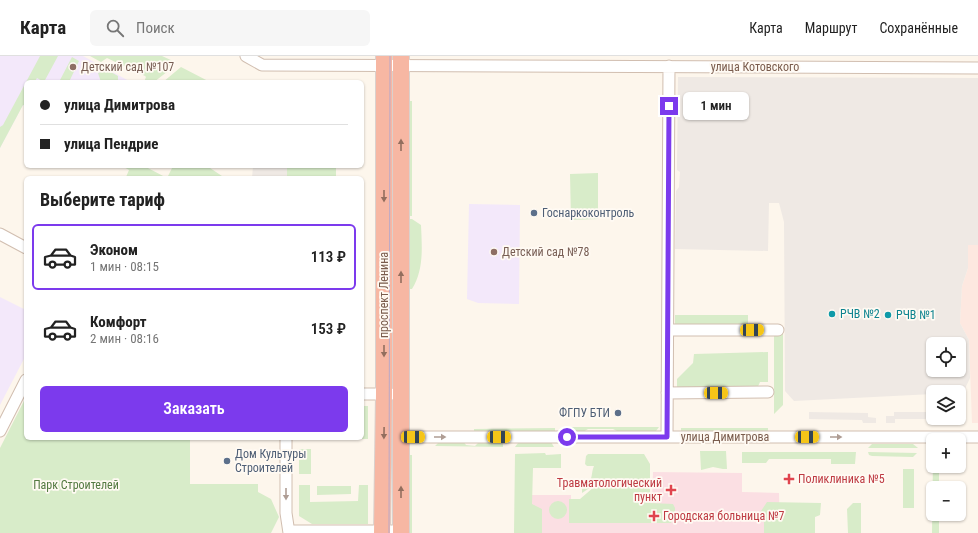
<!DOCTYPE html>
<html lang="ru">
<head>
<meta charset="utf-8">
<style>
  :root { --surface:#fff; --page:#f6f6f6; --text:#222; --muted:#767676; --line:#e0e0e0; --accent:#7c3aed }
  body { margin:0; font-family:"Roboto Condensed",sans-serif; background:var(--page); color:var(--text); height:100vh; display:flex; flex-direction:column; font-size:15px; white-space:nowrap }
  * { box-sizing:border-box; margin:0 }
  p { font-size:13px; color:var(--muted) }
  .icon { flex:none; width:22px; height:22px; fill:none; stroke:currentColor; stroke-width:2; stroke-linecap:round; stroke-linejoin:round }
  .map { position:relative; flex:1; overflow:hidden }
  .side { position:absolute; left:24px; top:120px; width:340px; height:264px; display:flex; flex-direction:column; background:var(--surface); border-radius:6px; box-shadow:0 1px 3px #0004 }
  .side>* { flex:none }
  .top-card { position:absolute; left:24px; top:24px; width:340px; height:88px; border-radius:6px; box-shadow:0 1px 3px #0004; display:grid; align-content:center; height:88px; padding:0 16px; background:var(--surface) }
  .tools { position:absolute; left:926px; top:281px; display:grid; gap:8px }
  .tools a { display:grid; place-items:center; width:40px; height:40px; border-radius:6px; background:var(--surface); box-shadow:0 1px 3px #0004; font-size:20px }
  .end { position:absolute; width:18px; height:18px; margin:-9px; border:5px solid #7c3aed; background:#fff; box-shadow:0 0 0 2px #fff }
  .from { border-radius:50% }
  .bubble { position:absolute; height:28px; border-radius:6px; background:var(--surface); box-shadow:0 1px 3px #0004; font-size:13px; font-weight:600; line-height:28px; text-align:center }
  .car { position:absolute; width:12px; height:24px; margin:-12px -6px; border-radius:5px; box-shadow:0 0 3px 1px #0007; background:linear-gradient(#f5c518 24%,#345 0 40%,#f5c518 0 76%,#345 0 86%,#f5c518 0) }
  .top-card b { display:flex; align-items:center; gap:14px; height:38px; font-size:15px }
  .top-card b+b { border-top:1px solid var(--line) }
  .top-card i { width:10px; height:10px; background:var(--text) }
  ul { padding:0; list-style:none }
  li { display:flex; align-items:center; gap:12px; height:66px; margin:0 8px 6px; padding:0 8px; border:2px solid transparent; border-radius:6px }
  li div { flex:1 }
  li b { display:block; font-size:15px }
  li em { font-style:normal; font-weight:600 }
  li.active { border-color:var(--accent) }
  li>.icon { width:36px; height:36px; stroke-width:1.5 }
  h2 { padding:0 16px; font-size:18px; line-height:48px }
  .button { display:flex; gap:8px; margin-top:auto; padding:8px 16px }
  .button a { flex:1; height:46px; border-radius:6px; background:var(--accent); color:#fff; font-size:16px; font-weight:600; line-height:46px; text-align:center }
  header { display:flex; align-items:center; gap:24px; box-sizing:border-box; height:56px; padding:0 20px; background:var(--surface); border-bottom:1px solid var(--line) }
  header strong { font-size:19px }
  nav { display:flex; gap:22px; margin-inline-start:auto; font-size:14px }
  .search { width:280px; height:36px; background:var(--page); display:flex; align-items:center; gap:10px; box-sizing:border-box; padding:0 14px; border-radius:6px; color:var(--muted); font-size:15px }
  .map>svg:first-child { display:block }
  .commercial { fill:#fde8e0 }
  .industrial { fill:#efe9e4; fill-rule:evenodd }
  .education { fill:#f3e8fa }
  .medical { fill:#fbdfe3 }
  .green { fill:#d8ecc9 }
  .lines { fill:none; stroke-linecap:round; stroke-linejoin:round }
  .minor-casing { stroke:#d1beb0; stroke-width:13 }
  .highway-casing { stroke:#dad1cd; stroke-width:18 }
  .minor { stroke:#fff; stroke-width:11 }
  .highway { stroke:#f7b7a3; stroke-width:16 }
  .tram { stroke:#b9a8c9; stroke-width:1 }
  .oneway { fill:#936e5e }
  .oneway2 { fill:#af9d94 }
  .route { stroke:#7c3aed; stroke-width:5 }
  .education-dot { fill:#8d6e63; stroke:#fffaf3; stroke-width:1.5 }
  .service-dot { fill:#5c6f8a; stroke:#fffaf3; stroke-width:1.5 }
  .culture-dot { fill:#0f9aa8; stroke:#fffaf3; stroke-width:1.5 }
  .health-dot { fill:#e0444e; stroke:#fffaf3; stroke-width:1.5 }
  .labels { text-anchor:middle; stroke-width:3.5; stroke-linejoin:round; paint-order:stroke }
  .education-label { font-size:12px; fill:#785e54; stroke:#fffaf3; text-anchor:start }
  .street-label { font-size:12px; fill:#7a5c4d; stroke:#fffaf3 }
  .service-label { font-size:12px; fill:#4e5e75; stroke:#fffaf3; text-anchor:start }
  .culture-label { font-size:12px; fill:#0d838f; stroke:#fffaf3; text-anchor:start }
  .health-label { font-size:12px; fill:#be3a42; stroke:#fffaf3; text-anchor:start }
  .park-label { font-size:12px; fill:#537a41; stroke:#fffaf3 }
</style>
</head>
<body>
<header>
<strong>Карта</strong>
<div class="search"><svg class="icon" aria-label="search" viewBox="0 0 24 24"><circle cx="10" cy="10" r="6"/><path d="M15 15l6 6"/></svg>Поиск</div>
<nav><a>Карта</a><a>Маршрут</a><a>Сохранённые</a></nav>
</header>
<div class="map">
<svg width="978" height="477" viewBox="0 0 978 477">
  <rect width="100%" height="100%" fill="#fdf6ec"/>
  <path class="commercial" d="M968 189H978V367H972L969 284 960 267 962 230 968 212Z"/>
  <path class="industrial" d="M678 21 978 22V189H968V212L962 230 960 267 969 284 970 322 963 337 933 336V338L794 345 785 335 784 166 779 147H769L768 195 675 193 676 135 679 131 680 116 677 114V109ZM933 288H959V314H933Z
    M253 110H287V122H252Z
    M809 356 868 357V361L876 362V367H863L862 364 809 363Z
    M894 356H933V362H949V363H895V367H886V360H894Z"/>
  <path class="education" d="M0 0H83L131 26H26V50L23 49 0 92Z
    M469 148 520 149 519 248 478 247 467 243Z
    M0 241 26 254V299L0 349Z"/>
  <path class="medical" d="M653 416 742 417V436L779 437 780 477H528L529 439H571V445L652 446Z"/>
  <path class="green" d="M40 0H58L44 26 37 22 35 25 37 26H26V50L23 49 0 92V71L3 69Z
    M90 0H162L173 5 172 12 154 26H144L146 21 145 20 107 2 101 6Z
    M72 1 79 5 69 26H59Z
    M181 11 210 26H163Z
    M105 15H109L118 20V26H101L98 17Z
    M405 45H412V160H405Z
    M122 110H144L167 122 173 110H207L222 120 223 122H128L126 121 129 114Z
    M287 110H336V122H287Z
    M598 117V163L571 164 570 118Z
    M405 163H412L421 169C422 191 424 214 412 233H405Z
    M675 259H748V270H675Z
    M774 278H783V349L774 358Z
    M768 296V326H760L756 335H677V323L693 307 694 298Z
    M26 341V382H190V428H258V436L271 443 279 461 271 477H0V392Z
    M362 350H368V383H359L362 382Z
    M571 371H659L656 375H617L613 373H588L583 376H571Z
    M555 372V376H474V373Z
    M681 372H768V378H681Z
    M440 385H463L466 389 475 390 479 386H503V391L435 390Z
    M529 386H551L554 391H515L518 387Z
    M872 388H913L918 392H868Z
    M933 388V410H939V432H933V458H939V477H932L933 403 927 400C926 394 927 390 933 388Z
    M299 393H311V418H299Z
    M700 395H726L727 413H723L713 411 701 414Z
    M742 396H856L855 408H831V403H769L766 407H742Z
    M868 396 917 397 913 401 872 400 869 399Z
    M545 397 546 399 561 398V412H533L532 448 542 453V477H514L515 398Z
    M588 398H644L650 408V447L673 448 675 452V459L671 467H569V443H580L594 431V429L582 437V428C595 425 590 419 594 410H587L585 408 586 400Z
    M405 399H412V477H405Z
    M903 413H914V452H903Z
    M299 429H310V446L358 445 359 429H368V468H312L299 460Z
    M317 430H351V438L317 439Z
    M549 454a9 9 0 1 1 18 0a9 9 0 1 1-18 0Z
    M767 446 821 447 820 459 815 461V477H764V466L759 465V458Z
    M853 447H861V477H848L847 453Z"/>
  <g class="lines">
    <defs>
      <path id="minor" d="M246 0 262 9 978 12
        M0 178 26 192
        M668 274H778
        M667 337 768 336
        M362 338H391
        M0 375 26 324
        M401 381H978
        M667 381 669 10
        M286 382V457L289 477
        M290 475H401"/>
      <path id="highway" d="M382 477 384 338V0
        M401 477V0"/>
    </defs>
    <use href="#minor" class="minor-casing"/>
    <use href="#highway" class="highway-casing"/>
    <use href="#minor" class="minor"/>
    <use href="#highway" class="highway"/>
    <path class="tram" d="M389 477 390 0"/>
  </g>
  <defs><path id="oneway-solid" d="M-6-.8H1V-3.2L6.5 0L1 3.2V.8H-6Z"/></defs>
  <g class="oneway">
    <use href="#oneway-solid" transform="translate(401 89) rotate(-90)"/>
    <use href="#oneway-solid" transform="translate(384 140) rotate(90)"/>
    <use href="#oneway-solid" transform="translate(401 221) rotate(-90)"/>
    <use href="#oneway-solid" transform="translate(384 295) rotate(90)"/>
    <use href="#oneway-solid" transform="translate(384 377) rotate(91)"/>
    <use href="#oneway-solid" transform="translate(401 436) rotate(-90)"/>
  </g>
  <g class="oneway2">
    <use href="#oneway-solid" transform="translate(440 381)"/>
    <use href="#oneway-solid" transform="translate(836 381)"/>
    <use href="#oneway-solid" transform="translate(286 438) rotate(90)"/>
  </g>
  <g class="lines">
    <path class="route" d="M567 381H667L669 50"/>
  </g>
  <g class="education-dot">
    <circle cx="73" cy="11" r="4"/>
    <circle cx="494" cy="196" r="4"/>
  </g>
  <g class="service-dot">
    <circle cx="534" cy="157" r="4"/>
    <circle cx="618" cy="357" r="4"/>
    <circle cx="227" cy="405" r="4"/>
  </g>
  <g class="culture-dot">
    <circle cx="832" cy="258" r="4"/>
    <circle cx="888" cy="259" r="4"/>
  </g>
  <g class="health-dot">
    <path d="M787 417h4v4h4v4h-4v4h-4v-4h-4v-4h4z"/>
    <path d="M669 428h4v4h4v4h-4v4h-4v-4h-4v-4h4z"/>
    <path d="M652 454h4v4h4v4h-4v4h-4v-4h-4v-4h4z"/>
  </g>
  <g class="labels">
    <g class="education-label">
      <text x="81" y="15">Детский сад №107</text>
      <text x="502" y="200">Детский сад №78</text>
    </g>
    <g class="street-label">
      <text x="755" y="15">улица Котовского</text>
      <text transform="translate(384 239) rotate(-90)" y="4">проспект Ленина</text>
      <text x="725" y="385">улица Димитрова</text>
    </g>
    <g class="service-label">
      <text x="542" y="161">Госнаркоконтроль</text>
      <text x="610" y="361" text-anchor="end">ФГПУ БТИ</text>
      <text x="235" y="402">Дом Культуры<tspan x="235" dy="14">Строителей</tspan></text>
    </g>
    <g class="culture-label">
      <text x="840" y="262">РЧВ №2</text>
      <text x="896" y="263">РЧВ №1</text>
    </g>
    <g class="health-label">
      <text x="798" y="427">Поликлиника №5</text>
      <text x="662" y="431" text-anchor="end">Травматологический<tspan x="662" dy="14">пункт</tspan></text>
      <text x="663" y="464">Городская больница №7</text>
    </g>
    <g class="park-label">
      <text x="76" y="433">Парк Строителей</text>
    </g>
  </g>
</svg>
<div class="tools">
<a><svg class="icon" aria-label="locate" viewBox="0 0 24 24"><circle cx="12" cy="12" r="6"/><path d="M12 2v4M12 18v4M2 12h4M18 12h4"/></svg></a>
<a><svg class="icon" aria-label="layers" viewBox="0 0 24 24"><path d="M12 4l9 5-9 5-9-5zM3 14l9 5 9-5"/></svg></a>
<a>+</a>
<a>−</a>
</div>
<i class="end from" style="left:567px;top:381px"></i>
<i class="end" style="left:669px;top:50px"></i>
<div class="bubble" style="left:683px;top:36px;width:66px">1 мин</div>
<i class="car" style="left:752px;top:274px;rotate:89deg"></i>
<i class="car" style="left:716px;top:337px;rotate:90deg"></i>
<i class="car" style="left:413px;top:381px;rotate:90deg"></i>
<i class="car" style="left:499px;top:381px;rotate:90deg"></i>
<i class="car" style="left:807px;top:381px;rotate:90deg"></i>
<div class="top-card">
<b><i class="from"></i>улица Димитрова</b>
<b><i></i>улица Пендрие</b>
</div>
<section class="side">
<h2>Выберите тариф</h2>
<ul>
<li class="active"><svg class="icon" aria-label="car" viewBox="0 0 24 24"><path d="M5 17H2v-5l4-1 3-4h7l3 4 3 1v5h-3M9 17h6M6 11h13"/><circle cx="7" cy="17" r="2"/><circle cx="17" cy="17" r="2"/></svg><div><b>Эконом</b><p>1 мин · 08:15</p></div><em>113 ₽</em></li>
<li><svg class="icon" aria-label="car" viewBox="0 0 24 24"><path d="M5 17H2v-5l4-1 3-4h7l3 4 3 1v5h-3M9 17h6M6 11h13"/><circle cx="7" cy="17" r="2"/><circle cx="17" cy="17" r="2"/></svg><div><b>Комфорт</b><p>2 мин · 08:16</p></div><em>153 ₽</em></li>
</ul>
<div class="button"><a>Заказать</a></div>
</section>
</div>
</body>
</html>
